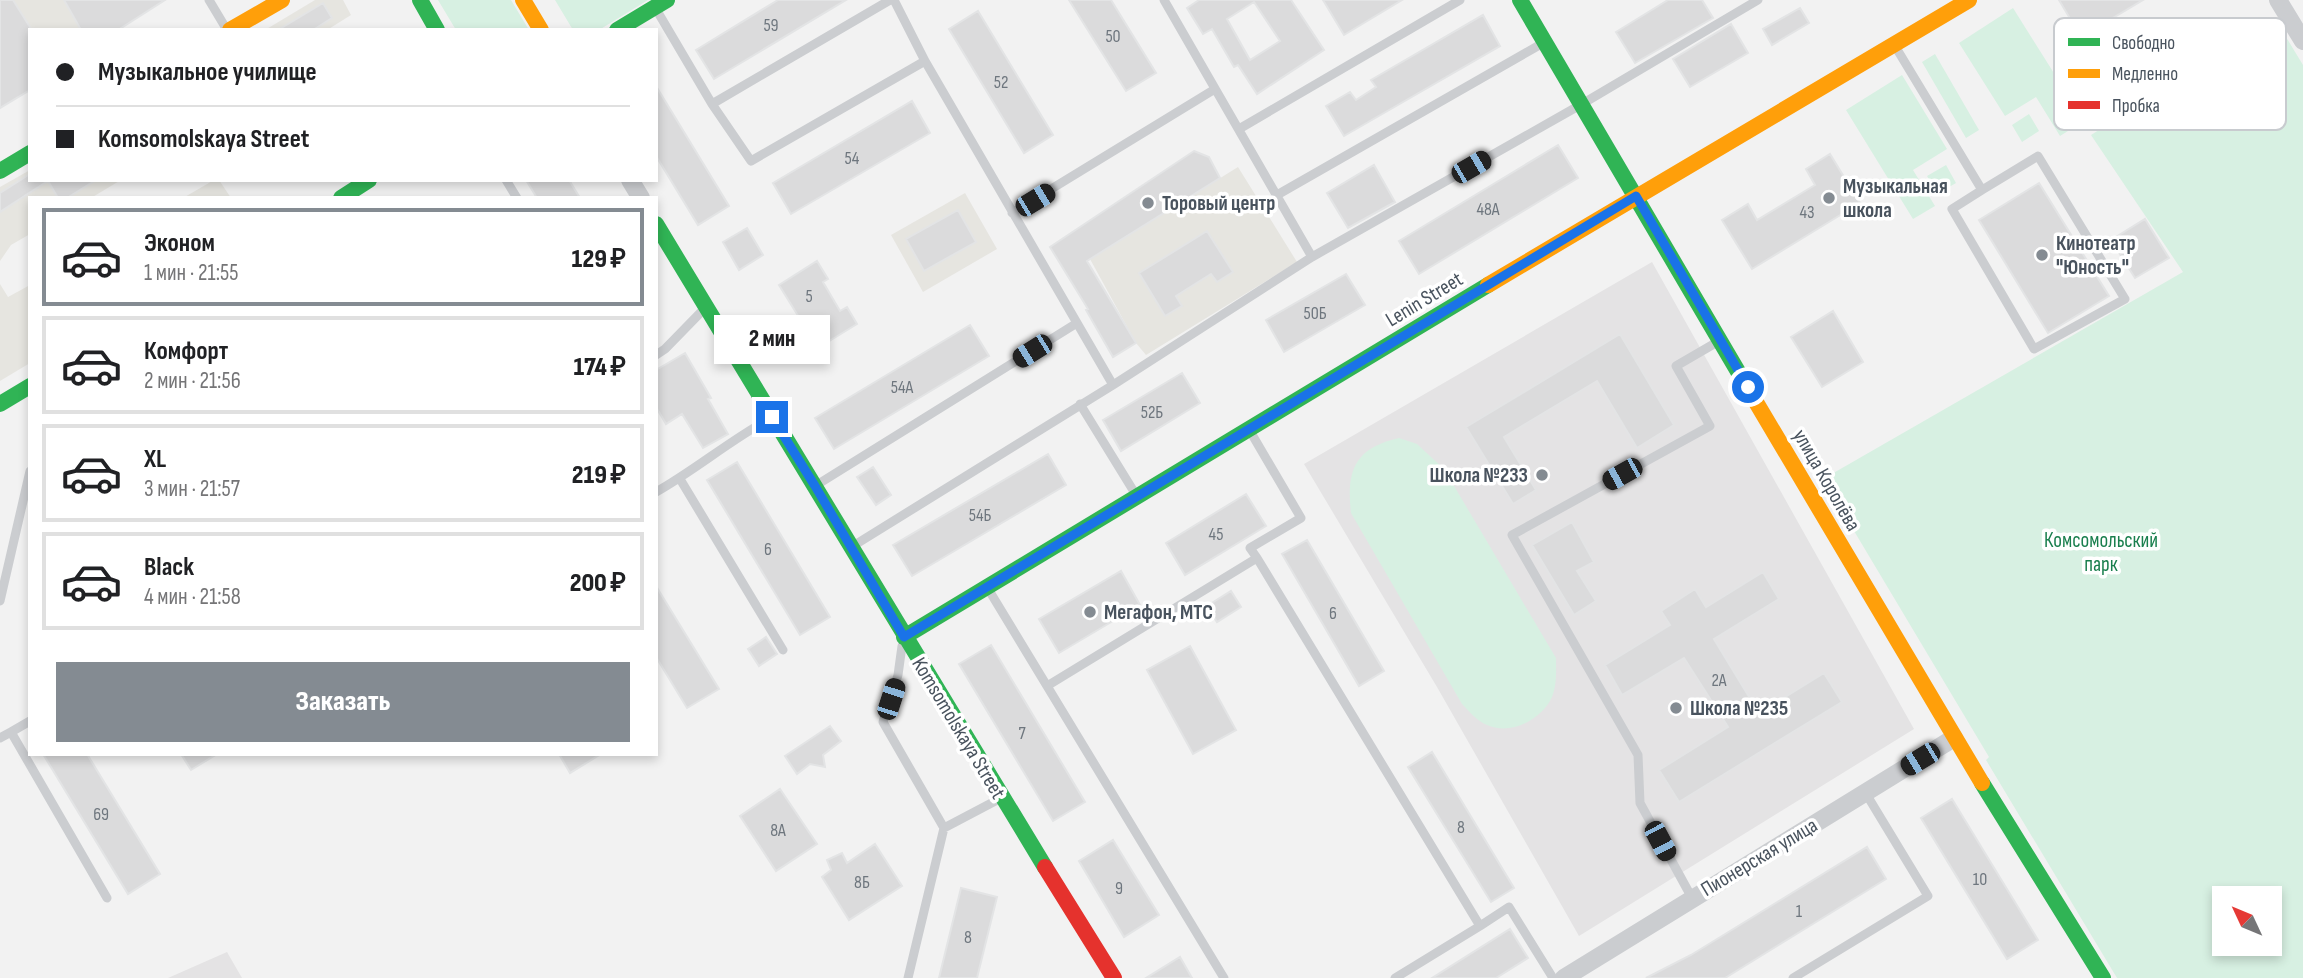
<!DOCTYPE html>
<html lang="ru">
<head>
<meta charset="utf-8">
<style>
  :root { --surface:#fff; --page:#f2f2f2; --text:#202124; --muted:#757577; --line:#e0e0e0; --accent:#848b92 }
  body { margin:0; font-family:"Sofia Sans Condensed",sans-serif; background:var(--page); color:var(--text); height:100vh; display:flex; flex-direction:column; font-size:26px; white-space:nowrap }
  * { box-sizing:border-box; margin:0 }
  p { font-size:23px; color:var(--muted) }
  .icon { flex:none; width:38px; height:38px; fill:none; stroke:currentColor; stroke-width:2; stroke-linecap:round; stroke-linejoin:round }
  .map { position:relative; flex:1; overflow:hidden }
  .panel { position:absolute; left:28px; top:196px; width:630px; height:560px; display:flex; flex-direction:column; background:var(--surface); border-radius:0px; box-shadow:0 4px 10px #0003 }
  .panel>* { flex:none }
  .banner { position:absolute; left:28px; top:28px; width:630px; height:154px; border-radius:0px; box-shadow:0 4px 10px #0003; display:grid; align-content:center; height:154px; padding:0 28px; background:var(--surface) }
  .needle { width:46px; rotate:314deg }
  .fabs { position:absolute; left:2212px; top:886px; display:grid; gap:14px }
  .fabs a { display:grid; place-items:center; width:70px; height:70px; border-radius:0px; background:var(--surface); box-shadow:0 4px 10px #0003; font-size:35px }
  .end { position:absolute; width:32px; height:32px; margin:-16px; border:9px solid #1a73e8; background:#fff; box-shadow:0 0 0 4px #fff }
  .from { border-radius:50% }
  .bubble { position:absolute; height:49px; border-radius:0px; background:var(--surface); box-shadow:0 4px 10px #0003; font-size:23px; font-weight:800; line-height:49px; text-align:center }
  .car { position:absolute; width:21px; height:42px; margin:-21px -10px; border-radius:9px; box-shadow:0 0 5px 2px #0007; background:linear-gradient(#222 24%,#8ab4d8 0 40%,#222 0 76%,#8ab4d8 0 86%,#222 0) }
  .banner b { display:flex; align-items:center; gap:24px; height:66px; font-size:26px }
  .banner b+b { border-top:2px solid var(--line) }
  .banner i { width:18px; height:18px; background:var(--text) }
  ul { padding:12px 0 0; list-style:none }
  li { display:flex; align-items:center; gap:21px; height:98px; margin:0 14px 10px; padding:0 14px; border:4px solid var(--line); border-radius:0px }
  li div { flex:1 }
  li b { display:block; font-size:26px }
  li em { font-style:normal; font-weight:800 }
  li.selected { border-color:var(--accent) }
  li>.icon { width:63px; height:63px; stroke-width:1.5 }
  .action { display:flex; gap:14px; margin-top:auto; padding:14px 28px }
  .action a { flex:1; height:80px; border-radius:0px; background:var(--accent); color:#fff; font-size:28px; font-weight:800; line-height:80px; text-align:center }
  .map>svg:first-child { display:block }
  .commercial { fill:#e6e5e0 }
  .education { fill:#e4e3e4 }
  .green { fill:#d7f0e2; fill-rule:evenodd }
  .building { fill:#dbdbdc; stroke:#e3e4e5; stroke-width:2; fill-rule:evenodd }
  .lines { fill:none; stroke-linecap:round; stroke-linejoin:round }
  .lane { stroke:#cbcdd0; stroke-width:9 }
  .street { stroke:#cbcdd0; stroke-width:18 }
  .fast { stroke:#30b455; stroke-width:16 }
  .slow { stroke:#ff9f0a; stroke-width:16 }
  .jam { stroke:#e5322d; stroke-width:16 }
  .route { stroke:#1a73e8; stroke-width:9 }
  .poi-dot { fill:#848b92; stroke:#fff; stroke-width:2.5 }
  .labels { text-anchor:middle; stroke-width:7; stroke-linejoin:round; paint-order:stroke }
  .number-label { font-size:18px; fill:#6e767e }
  .poi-label { font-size:21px; font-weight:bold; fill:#49535e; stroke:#fff; text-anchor:start }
  .street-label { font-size:21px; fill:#49535e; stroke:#fff }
  .park-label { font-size:21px; fill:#1a7f4e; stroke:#fff }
  .key { fill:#fff; stroke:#c8cbcf; stroke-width:2 }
  .key-label { font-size:19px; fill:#49535e }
</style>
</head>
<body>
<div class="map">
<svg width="2303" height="978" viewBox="0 0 2303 978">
  <rect width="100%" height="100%" fill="#f2f2f2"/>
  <path class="commercial" d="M0 0H165L118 30H30V90L0 108Z
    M315 0H343L351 15 327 30H265Z
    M1238 167 1297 262 1146 355 1136 343 1090 259Z
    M30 170V180H121L91 198H30V234L11 245 0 261V187Z
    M214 180H219L231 198H183Z
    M965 193 997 249 923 292 891 235Z
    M0 284 8 297 30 285V363L0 381Z"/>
  <path class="education" d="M1652 262 1914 729 1579 936 1437 687 1304 464Z
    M227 952 242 978H168Z"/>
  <path class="green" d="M438 0H511L529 30H456Z
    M555 0H648L599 30H573Z
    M2013 8 2084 121 2060 136 2036 97 2005 116 1959 43Z
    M2275 19 2303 65V978H2117L1986 760 1989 757 1823 479 2183 272 2091 135ZM2224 898H2270V943H2224Z
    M1935 54 1979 130 1966 138 1922 62Z
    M1902 75 1947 149 1913 170 1935 206 1913 219 1846 110Z
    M2029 114 2039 131 2022 142 2012 125Z
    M1946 165 1956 183 1937 194 1927 176Z
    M1399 438 1417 444 1444 469 1556 658C1556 672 1557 684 1552 697 1542 719 1511 736 1487 725 1477 721 1469 711 1462 704L1351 513C1346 470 1355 448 1399 438Z"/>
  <path class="building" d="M0 0H13L30 27V90L0 108Z
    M64 0H165L118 30H81Z
    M778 0H846L714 79 696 50Z
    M1069 0H1111L1156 73 1126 91Z
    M1199 0H1291L1324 50 1257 94 1238 65 1234 67 1212 29 1203 34 1187 8ZM1254 2 1280 41 1250 60 1227 19Z
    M1323 0H1402L1344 35Z
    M1668 0H1702L1713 18 1635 63 1616 32Z
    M2059 0H2143L2081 37Z
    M323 3 332 18 313 30H278Z
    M1800 8 1809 23 1772 45 1763 29Z
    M978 11 1053 135 1024 153 949 29Z
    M1483 15 1500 46 1344 136 1326 106 1350 92 1356 100 1376 87 1371 80Z
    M1731 24 1748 53 1690 87 1673 59Z
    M656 86 729 206 698 225 656 156Z
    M912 101 930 133 791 214 773 183Z
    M1558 145 1578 178 1419 274 1399 241Z
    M1194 151 1209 157 1220 178 1087 261 1136 343 1113 357 1086 310 1088 309 1050 247Z
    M1830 154 1860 203 1752 269 1722 220 1748 204 1757 220 1815 185 1806 169Z
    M1374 165 1395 202 1348 228 1327 193Z
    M30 174V180H96L67 198H58L48 181 0 212V193Z
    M526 180H569L580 198H537Z
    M2039 183 2109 296 2048 333 1979 220Z
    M958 210 976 242 924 271 906 239Z
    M2145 219 2169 258 2135 278 2111 240Z
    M747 228 763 255 739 270 723 242Z
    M1207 231 1233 272 1217 282 1211 274 1176 296 1182 306 1165 316 1139 273Z
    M817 261 828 279 823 282 840 311 847 307 857 324 818 348 779 285Z
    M1346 274 1365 305 1284 352 1266 320Z
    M1833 311 1863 362 1822 387 1791 337Z
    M970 325 989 356 834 449 815 418Z
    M1620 334 1674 425 1637 448 1597 381 1504 437 1536 490 1513 504 1466 427Z
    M685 353 711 398 708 399 728 434 703 448 682 414 666 424 656 407V370Z
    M1182 373 1200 403 1121 451 1103 420Z
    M1048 454 1066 485 912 576 893 545Z
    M737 462 830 617 800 635 707 480Z
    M873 467 891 495 876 505 857 477Z
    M1246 494 1266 526 1185 575 1166 543Z
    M1572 522 1594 562 1577 571 1596 601 1574 615 1532 545Z
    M1307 540 1384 671 1359 686 1282 554Z
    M1121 571 1140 605 1059 653 1039 619Z
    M1763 572 1779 599 1714 639 1759 713 1824 673 1842 702 1679 802 1659 770 1728 727 1684 658 1622 695 1605 665 1670 625 1661 611 1695 589 1706 607Z
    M656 586 719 689 687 708 656 657Z
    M1231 591 1241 607 1217 622 1207 606Z
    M766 637 777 654 759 666 748 649Z
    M991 645 1085 802 1053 821 959 664Z
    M1190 646 1236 730 1193 754 1147 670Z
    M830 726 841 741 823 755 825 767 810 764 797 774 785 756Z
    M1432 752 1514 888 1491 902 1408 767Z
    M43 754H87L160 874 128 894Z
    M181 754H217L191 770Z
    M559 754H601L570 773Z
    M780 789 817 844 776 871 740 816Z
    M1952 799 2038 940 2007 959 1921 818Z
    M1113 840 1159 915 1124 937 1079 861Z
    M875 844 902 886 849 920 822 877 831 870 827 860 842 853 847 863Z
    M1867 847 1886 879 1725 978H1646L1691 955Z
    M961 888 997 897 977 978H939Z
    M1510 929 1528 958 1496 978H1432Z
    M1180 957 1192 978H1146Z"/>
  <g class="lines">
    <path class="lane" d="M209 0 227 30
      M1164 0 1312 257 1582 104 1758 0
      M656 9 712 104 751 161 925 61 894 0
      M1895 46 1982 190 1952 209 2034 349 2125 299 2038 156 1982 190
      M712 104 890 0
      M1239 129 1460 0
      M506 180 517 198
      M1277 195 1543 43
      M1012 213 1215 89
      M656 355 665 349 705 308
      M1113 385 1312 257
      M1080 404 1136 495
      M1250 431 1301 518 1250 548 1257 558
      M680 479 783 650
      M815 486 1077 323
      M656 492C695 470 729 441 769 419
      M853 546 1113 385 925 61
      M987 587 1224 978
      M0 601 30 471
      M902 646 898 675 883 722 944 828 1001 798
      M1047 686 1257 558 1480 926 1395 978
      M11 732 30 721
      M0 738 11 732 107 898
      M1692 898 1640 803 1638 755 1512 535 1710 426 1676 366 1719 341
      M1480 926 1509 907 1553 978
      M908 978 944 828
      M1793 978 1928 896 1865 792"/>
    <path class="street" d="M2278 0 2303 41
      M630 180 641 198
      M1564 978 1954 738"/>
    <path class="fast" d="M420 0 437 30
      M1520 0 1750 392
      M617 30 667 0
      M0 171 30 153
      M341 198 369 180
      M656 224 1045 867
      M0 404 30 386
      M904 637 1488 285
      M1982 783 2103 978"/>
    <path class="slow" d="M523 0 541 30
      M230 30 282 0
      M1488 285 1969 0
      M1750 392 1982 783"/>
    <path class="jam" d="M1045 867 1114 978"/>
  </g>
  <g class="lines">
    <path class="route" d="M772 417 815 486 904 637 1636 196 1748 387"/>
  </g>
  <g class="poi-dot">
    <circle cx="1829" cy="198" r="7"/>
    <circle cx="1148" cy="203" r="7"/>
    <circle cx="2042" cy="255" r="7"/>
    <circle cx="1542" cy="475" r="7"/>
    <circle cx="1090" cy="612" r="7"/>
    <circle cx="1676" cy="708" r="7"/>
  </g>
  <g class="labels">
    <g class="number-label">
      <text x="771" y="31">59</text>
      <text x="1113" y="42">50</text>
      <text x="1001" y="88">52</text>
      <text x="852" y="164">54</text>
      <text x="1488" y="215">48А</text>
      <text x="1807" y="218">43</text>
      <text x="809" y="302">5</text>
      <text x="1315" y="319">50Б</text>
      <text x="902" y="393">54А</text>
      <text x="1152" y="418">52Б</text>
      <text x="980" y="521">54Б</text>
      <text x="1216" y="540">45</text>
      <text x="768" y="555">6</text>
      <text x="1333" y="619">6</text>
      <text x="1719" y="686">2А</text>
      <text x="1022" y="739">7</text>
      <text x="101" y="820">69</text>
      <text x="1461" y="833">8</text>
      <text x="778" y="836">8А</text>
      <text x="1980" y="885">10</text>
      <text x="862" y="888">8Б</text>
      <text x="1119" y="894">9</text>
      <text x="1799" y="917">1</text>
      <text x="968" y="943">8</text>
    </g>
    <g class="poi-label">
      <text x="1843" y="193">Музыкальная<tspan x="1843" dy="24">школа</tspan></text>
      <text x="1162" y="210">Торовый центр</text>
      <text x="2056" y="250">Кинотеатр<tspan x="2056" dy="24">"Юность"</tspan></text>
      <text x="1528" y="482" text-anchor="end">Школа №233</text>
      <text x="1104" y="619">Мегафон, МТС</text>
      <text x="1690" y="715">Школа №235</text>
    </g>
    <g class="street-label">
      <text transform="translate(1424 299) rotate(-31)" y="7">Lenin Street</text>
      <text transform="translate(1827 480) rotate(60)" y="7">улица Королёва</text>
      <text transform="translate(959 728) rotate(59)" y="7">Komsomolskaya Street</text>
      <text transform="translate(1759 857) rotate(-31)" y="7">Пионерская улица</text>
    </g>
    <g class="park-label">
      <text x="2101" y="547">Комсомольский<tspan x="2101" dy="24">парк</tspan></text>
    </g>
  </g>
  <rect x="2054" y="18" width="232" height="112" rx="10" class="key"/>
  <rect x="2068" y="38" width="32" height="8" fill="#30b455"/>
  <rect x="2068" y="69" width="32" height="9" fill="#ff9f0a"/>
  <rect x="2068" y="101" width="32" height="8" fill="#e5322d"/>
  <g class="key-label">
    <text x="2112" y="49">Свободно</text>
    <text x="2112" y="80">Медленно</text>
    <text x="2112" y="112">Пробка</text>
  </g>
</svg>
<div class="fabs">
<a><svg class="needle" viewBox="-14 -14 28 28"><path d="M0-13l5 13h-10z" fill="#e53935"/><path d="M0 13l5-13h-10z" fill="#757577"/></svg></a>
</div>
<i class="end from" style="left:1748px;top:387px"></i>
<i class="end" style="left:772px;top:417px"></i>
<div class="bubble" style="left:714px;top:315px;width:116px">2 мин</div>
<i class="car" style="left:1471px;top:167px;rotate:60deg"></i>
<i class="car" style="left:1035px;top:200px;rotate:59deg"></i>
<i class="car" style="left:1032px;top:351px;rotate:238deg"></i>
<i class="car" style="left:1622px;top:474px;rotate:241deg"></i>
<i class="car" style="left:891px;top:699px;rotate:18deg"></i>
<i class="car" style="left:1920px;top:759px;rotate:239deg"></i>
<i class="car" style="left:1660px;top:841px;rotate:152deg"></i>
<div class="banner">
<b><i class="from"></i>Музыкальное училище</b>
<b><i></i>Komsomolskaya Street</b>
</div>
<section class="panel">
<ul>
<li class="selected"><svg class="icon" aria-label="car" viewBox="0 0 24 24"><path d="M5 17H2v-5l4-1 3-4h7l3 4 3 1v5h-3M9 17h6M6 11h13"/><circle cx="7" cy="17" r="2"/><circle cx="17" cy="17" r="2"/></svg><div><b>Эконом</b><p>1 мин · 21:55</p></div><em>129 ₽</em></li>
<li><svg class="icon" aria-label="car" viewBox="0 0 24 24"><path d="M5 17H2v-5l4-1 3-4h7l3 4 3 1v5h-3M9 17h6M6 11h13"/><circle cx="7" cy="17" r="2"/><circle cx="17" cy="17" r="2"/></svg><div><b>Комфорт</b><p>2 мин · 21:56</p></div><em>174 ₽</em></li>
<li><svg class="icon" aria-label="car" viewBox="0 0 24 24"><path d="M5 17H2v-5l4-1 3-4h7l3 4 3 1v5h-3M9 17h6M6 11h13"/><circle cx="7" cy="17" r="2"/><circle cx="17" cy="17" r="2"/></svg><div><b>XL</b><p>3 мин · 21:57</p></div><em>219 ₽</em></li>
<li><svg class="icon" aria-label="car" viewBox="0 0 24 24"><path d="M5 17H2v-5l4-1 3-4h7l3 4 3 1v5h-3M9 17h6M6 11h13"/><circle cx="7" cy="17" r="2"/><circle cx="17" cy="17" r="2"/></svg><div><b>Black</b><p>4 мин · 21:58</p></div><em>200 ₽</em></li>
</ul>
<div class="action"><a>Заказать</a></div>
</section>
</div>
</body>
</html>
